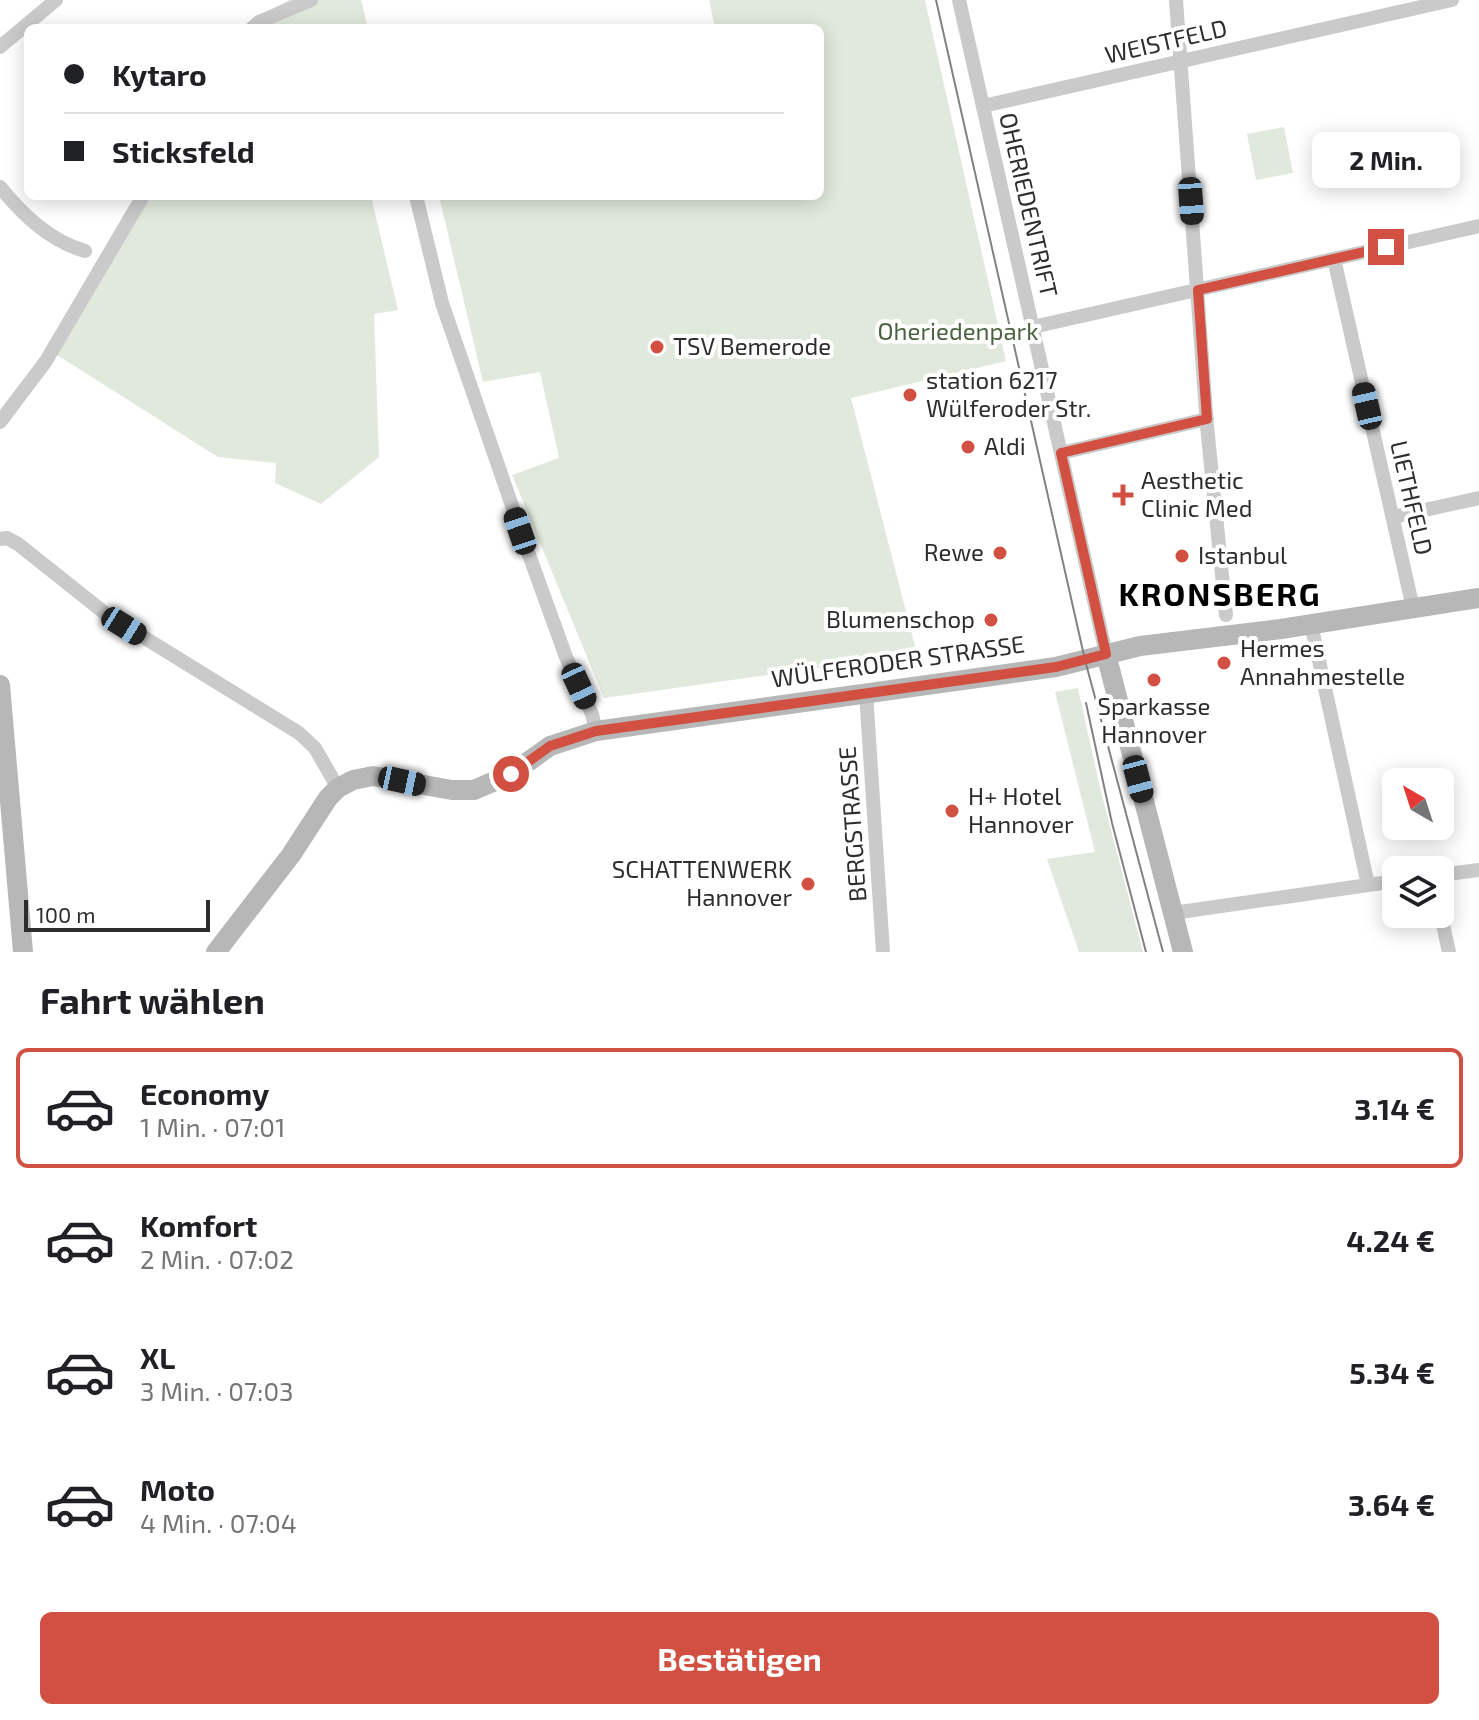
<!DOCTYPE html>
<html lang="de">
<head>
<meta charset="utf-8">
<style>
  :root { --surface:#fff; --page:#f2f2f2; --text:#202124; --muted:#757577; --line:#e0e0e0; --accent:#d25041 }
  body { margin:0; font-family:"Exo 2",sans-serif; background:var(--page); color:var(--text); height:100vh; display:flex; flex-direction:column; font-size:30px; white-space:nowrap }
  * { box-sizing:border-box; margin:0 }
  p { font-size:26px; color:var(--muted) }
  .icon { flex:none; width:44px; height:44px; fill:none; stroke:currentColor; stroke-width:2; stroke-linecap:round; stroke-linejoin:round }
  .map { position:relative; height:952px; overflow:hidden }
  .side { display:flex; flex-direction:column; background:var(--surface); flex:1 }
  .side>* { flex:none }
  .banner { position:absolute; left:24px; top:24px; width:800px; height:176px; border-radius:12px; box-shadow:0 4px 20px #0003; display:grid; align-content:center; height:176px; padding:0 40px; background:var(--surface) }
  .needle { width:52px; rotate:321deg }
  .buttons { position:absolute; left:1382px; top:768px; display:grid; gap:16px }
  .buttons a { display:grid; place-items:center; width:72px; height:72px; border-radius:12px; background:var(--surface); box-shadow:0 4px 20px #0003; font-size:40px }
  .scale { position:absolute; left:24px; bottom:20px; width:186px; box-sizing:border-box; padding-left:8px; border:4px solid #2d2d2d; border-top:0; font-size:22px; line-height:28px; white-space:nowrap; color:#2d2d2d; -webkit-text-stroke:6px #fff; paint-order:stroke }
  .end { position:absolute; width:36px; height:36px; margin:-18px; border:10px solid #d25041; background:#fff; box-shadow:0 0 0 4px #fff }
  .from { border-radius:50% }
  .bubble { position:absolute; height:56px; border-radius:12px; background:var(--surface); box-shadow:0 4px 20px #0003; font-size:26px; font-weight:700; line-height:56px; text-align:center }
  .car { position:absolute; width:24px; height:48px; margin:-24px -12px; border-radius:10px; box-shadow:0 0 6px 2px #0007; background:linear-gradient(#222 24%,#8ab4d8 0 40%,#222 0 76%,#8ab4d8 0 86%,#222 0) }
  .banner b { display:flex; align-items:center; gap:28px; height:76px; font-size:30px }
  .banner b+b { border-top:2px solid var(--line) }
  .banner i { width:20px; height:20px; background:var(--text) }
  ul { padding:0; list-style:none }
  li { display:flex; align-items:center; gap:24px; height:120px; margin:0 16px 12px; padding:0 24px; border:4px solid transparent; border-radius:12px }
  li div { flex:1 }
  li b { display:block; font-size:30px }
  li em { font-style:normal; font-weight:700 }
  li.selected { border-color:var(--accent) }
  li>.icon { width:72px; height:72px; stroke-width:1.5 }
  h2 { padding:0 40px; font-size:36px; line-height:96px }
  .action { display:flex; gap:16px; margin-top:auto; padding:16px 40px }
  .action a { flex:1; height:92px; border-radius:12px; background:var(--accent); color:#fff; font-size:32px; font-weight:700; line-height:92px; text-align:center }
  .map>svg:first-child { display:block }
  .green { fill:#e1e9dc }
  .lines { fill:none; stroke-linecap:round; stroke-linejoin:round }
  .street { stroke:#cacaca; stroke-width:14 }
  .secondary { stroke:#b7b7b7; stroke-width:20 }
  .tram { stroke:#828282; stroke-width:2 }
  .route { stroke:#d25041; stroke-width:10 }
  .poi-dot { fill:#d25041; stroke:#fff; stroke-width:3 }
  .labels { text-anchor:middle; stroke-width:8; stroke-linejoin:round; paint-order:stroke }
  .street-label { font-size:24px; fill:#2d2d2d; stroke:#fff }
  .park-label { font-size:24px; fill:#4a643f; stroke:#fff }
  .poi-label { font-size:24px; fill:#2d2d2d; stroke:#fff; text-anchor:start }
  .district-label { font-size:32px; font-weight:bold; letter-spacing:2px; fill:#000; stroke:#fff }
</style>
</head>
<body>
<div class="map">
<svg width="1479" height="952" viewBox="0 0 1479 952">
  <rect width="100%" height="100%" fill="#fff"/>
  <path class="green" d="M289 0H361L368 28H245L257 17Z
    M709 0H925L1006 361 851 398 917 654 604 698 512 475 559 458 540 372 483 382 439 196H820V28H715Z
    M1284 127 1293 173 1256 180 1247 134Z
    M138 196H371L398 310 374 314 379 457 321 504 275 483 276 463 218 457 46 348Z
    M1078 688 1100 788 1143 952H1079L1047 859 1095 852 1055 692Z"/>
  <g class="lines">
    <path class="street" d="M959 0 1106 654
      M1176 0 1207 426 1226 615
      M252 28 259 22 311 0
      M0 47 56 0
      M983 106 1452 0
      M0 187C23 215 50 241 85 251
      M416 196 442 303 528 552 566 657 592 714 596 731
      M1334 259 1413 608
      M1033 327 1479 226
      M0 422 46 361 143 196
      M1061 453 1207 419
      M1393 517 1479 498
      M0 539 7 538 18 544 106 614 299 733 315 748 338 788
      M1311 624 1368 885
      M866 693 883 952
      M1440 875 1479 870
      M1440 911 1449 952
      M1173 913 1396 881"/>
    <path class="secondary" d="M1106 654 1183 952
      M0 685 23 952
      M216 952 291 855 328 798 338 788 353 780 373 776 452 790H474L511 774 550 746 596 731 1056 667 1140 646 1281 629 1479 598"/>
    <path class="tram" d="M936 0 1085 660 1163 952
      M1086 703 1112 823 1146 952"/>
  </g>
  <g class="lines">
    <path class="route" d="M511 774 550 746 596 731 1056 667 1106 654 1061 453 1207 419 1198 290 1386 247"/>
  </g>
  <g class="poi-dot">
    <circle cx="657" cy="347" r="8"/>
    <circle cx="910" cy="395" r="8"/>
    <circle cx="968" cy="447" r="8"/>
    <path d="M1119 483h8v8h8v8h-8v8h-8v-8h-8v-8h8z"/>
    <circle cx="1000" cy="553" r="8"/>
    <circle cx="1182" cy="556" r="8"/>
    <circle cx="991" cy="620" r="8"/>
    <circle cx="1224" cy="663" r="8"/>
    <circle cx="1154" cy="680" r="8"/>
    <circle cx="952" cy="811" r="8"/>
    <circle cx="808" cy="884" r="8"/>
  </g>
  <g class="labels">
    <g class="street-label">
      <text transform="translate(1166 42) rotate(-13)" y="8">WEISTFELD</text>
      <text transform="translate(1028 205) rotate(77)" y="8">OHERIEDENTRIFT</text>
      <text transform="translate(1411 498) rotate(77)" y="8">LIETHFELD</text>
      <text transform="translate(898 662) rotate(-8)" y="8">WÜLFERODER STRASSE</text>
      <text transform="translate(853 824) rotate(-94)" y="8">BERGSTRASSE</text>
    </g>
    <g class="park-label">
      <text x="958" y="340">Oheriedenpark</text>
    </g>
    <g class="poi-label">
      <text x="673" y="355">TSV Bemerode</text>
      <text x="926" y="389">station 6217<tspan x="926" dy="28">Wülferoder Str.</tspan></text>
      <text x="984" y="455">Aldi</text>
      <text x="1141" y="489">Aesthetic<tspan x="1141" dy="28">Clinic Med</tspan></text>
      <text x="984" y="561" text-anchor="end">Rewe</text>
      <text x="1198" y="564">Istanbul</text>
      <text x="975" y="628" text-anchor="end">Blumenschop</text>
      <text x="1240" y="657">Hermes<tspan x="1240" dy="28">Annahmestelle</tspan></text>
      <text x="1154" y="715" text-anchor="middle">Sparkasse<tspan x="1154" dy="28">Hannover</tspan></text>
      <text x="968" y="805">H+ Hotel<tspan x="968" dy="28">Hannover</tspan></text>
      <text x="792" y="878" text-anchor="end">SCHATTENWERK<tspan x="792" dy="28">Hannover</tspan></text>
    </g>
    <g class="district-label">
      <text x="1220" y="606">KRONSBERG</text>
    </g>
  </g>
</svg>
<div class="buttons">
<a><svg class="needle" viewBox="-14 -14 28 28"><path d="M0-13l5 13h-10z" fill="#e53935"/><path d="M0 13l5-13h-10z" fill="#757577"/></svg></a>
<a><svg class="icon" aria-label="layers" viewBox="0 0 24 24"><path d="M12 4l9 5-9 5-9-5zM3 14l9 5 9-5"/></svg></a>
</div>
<div class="scale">100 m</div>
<i class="end from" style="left:511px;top:774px"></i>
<i class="end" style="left:1386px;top:247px"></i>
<div class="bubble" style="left:1312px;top:132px;width:148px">2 Min.</div>
<i class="car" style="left:1191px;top:201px;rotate:176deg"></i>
<i class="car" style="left:1367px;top:406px;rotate:347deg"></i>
<i class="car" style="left:520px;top:531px;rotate:341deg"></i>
<i class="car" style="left:124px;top:626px;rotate:122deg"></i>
<i class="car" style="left:579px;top:686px;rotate:155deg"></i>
<i class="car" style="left:1138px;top:779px;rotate:165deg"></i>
<i class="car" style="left:402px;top:781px;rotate:102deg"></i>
<div class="banner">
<b><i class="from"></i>Kytaro</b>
<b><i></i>Sticksfeld</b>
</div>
</div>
<section class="side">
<h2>Fahrt wählen</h2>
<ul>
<li class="selected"><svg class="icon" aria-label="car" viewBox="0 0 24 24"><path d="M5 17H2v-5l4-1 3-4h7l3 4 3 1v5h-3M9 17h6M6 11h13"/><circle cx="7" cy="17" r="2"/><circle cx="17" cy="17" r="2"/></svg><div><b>Economy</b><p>1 Min. · 07:01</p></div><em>3.14 €</em></li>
<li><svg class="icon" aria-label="car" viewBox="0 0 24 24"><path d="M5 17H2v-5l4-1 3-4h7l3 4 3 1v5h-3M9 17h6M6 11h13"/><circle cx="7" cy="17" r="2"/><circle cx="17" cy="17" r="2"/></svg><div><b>Komfort</b><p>2 Min. · 07:02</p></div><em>4.24 €</em></li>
<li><svg class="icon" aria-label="car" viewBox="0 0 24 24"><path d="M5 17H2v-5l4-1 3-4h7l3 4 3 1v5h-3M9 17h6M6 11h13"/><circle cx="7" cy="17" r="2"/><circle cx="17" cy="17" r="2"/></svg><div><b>XL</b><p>3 Min. · 07:03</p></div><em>5.34 €</em></li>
<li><svg class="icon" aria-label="car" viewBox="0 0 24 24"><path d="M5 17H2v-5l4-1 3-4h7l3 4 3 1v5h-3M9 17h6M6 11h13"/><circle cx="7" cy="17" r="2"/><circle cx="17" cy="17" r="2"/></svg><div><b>Moto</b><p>4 Min. · 07:04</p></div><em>3.64 €</em></li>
</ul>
<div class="action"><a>Bestätigen</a></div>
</section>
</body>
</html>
